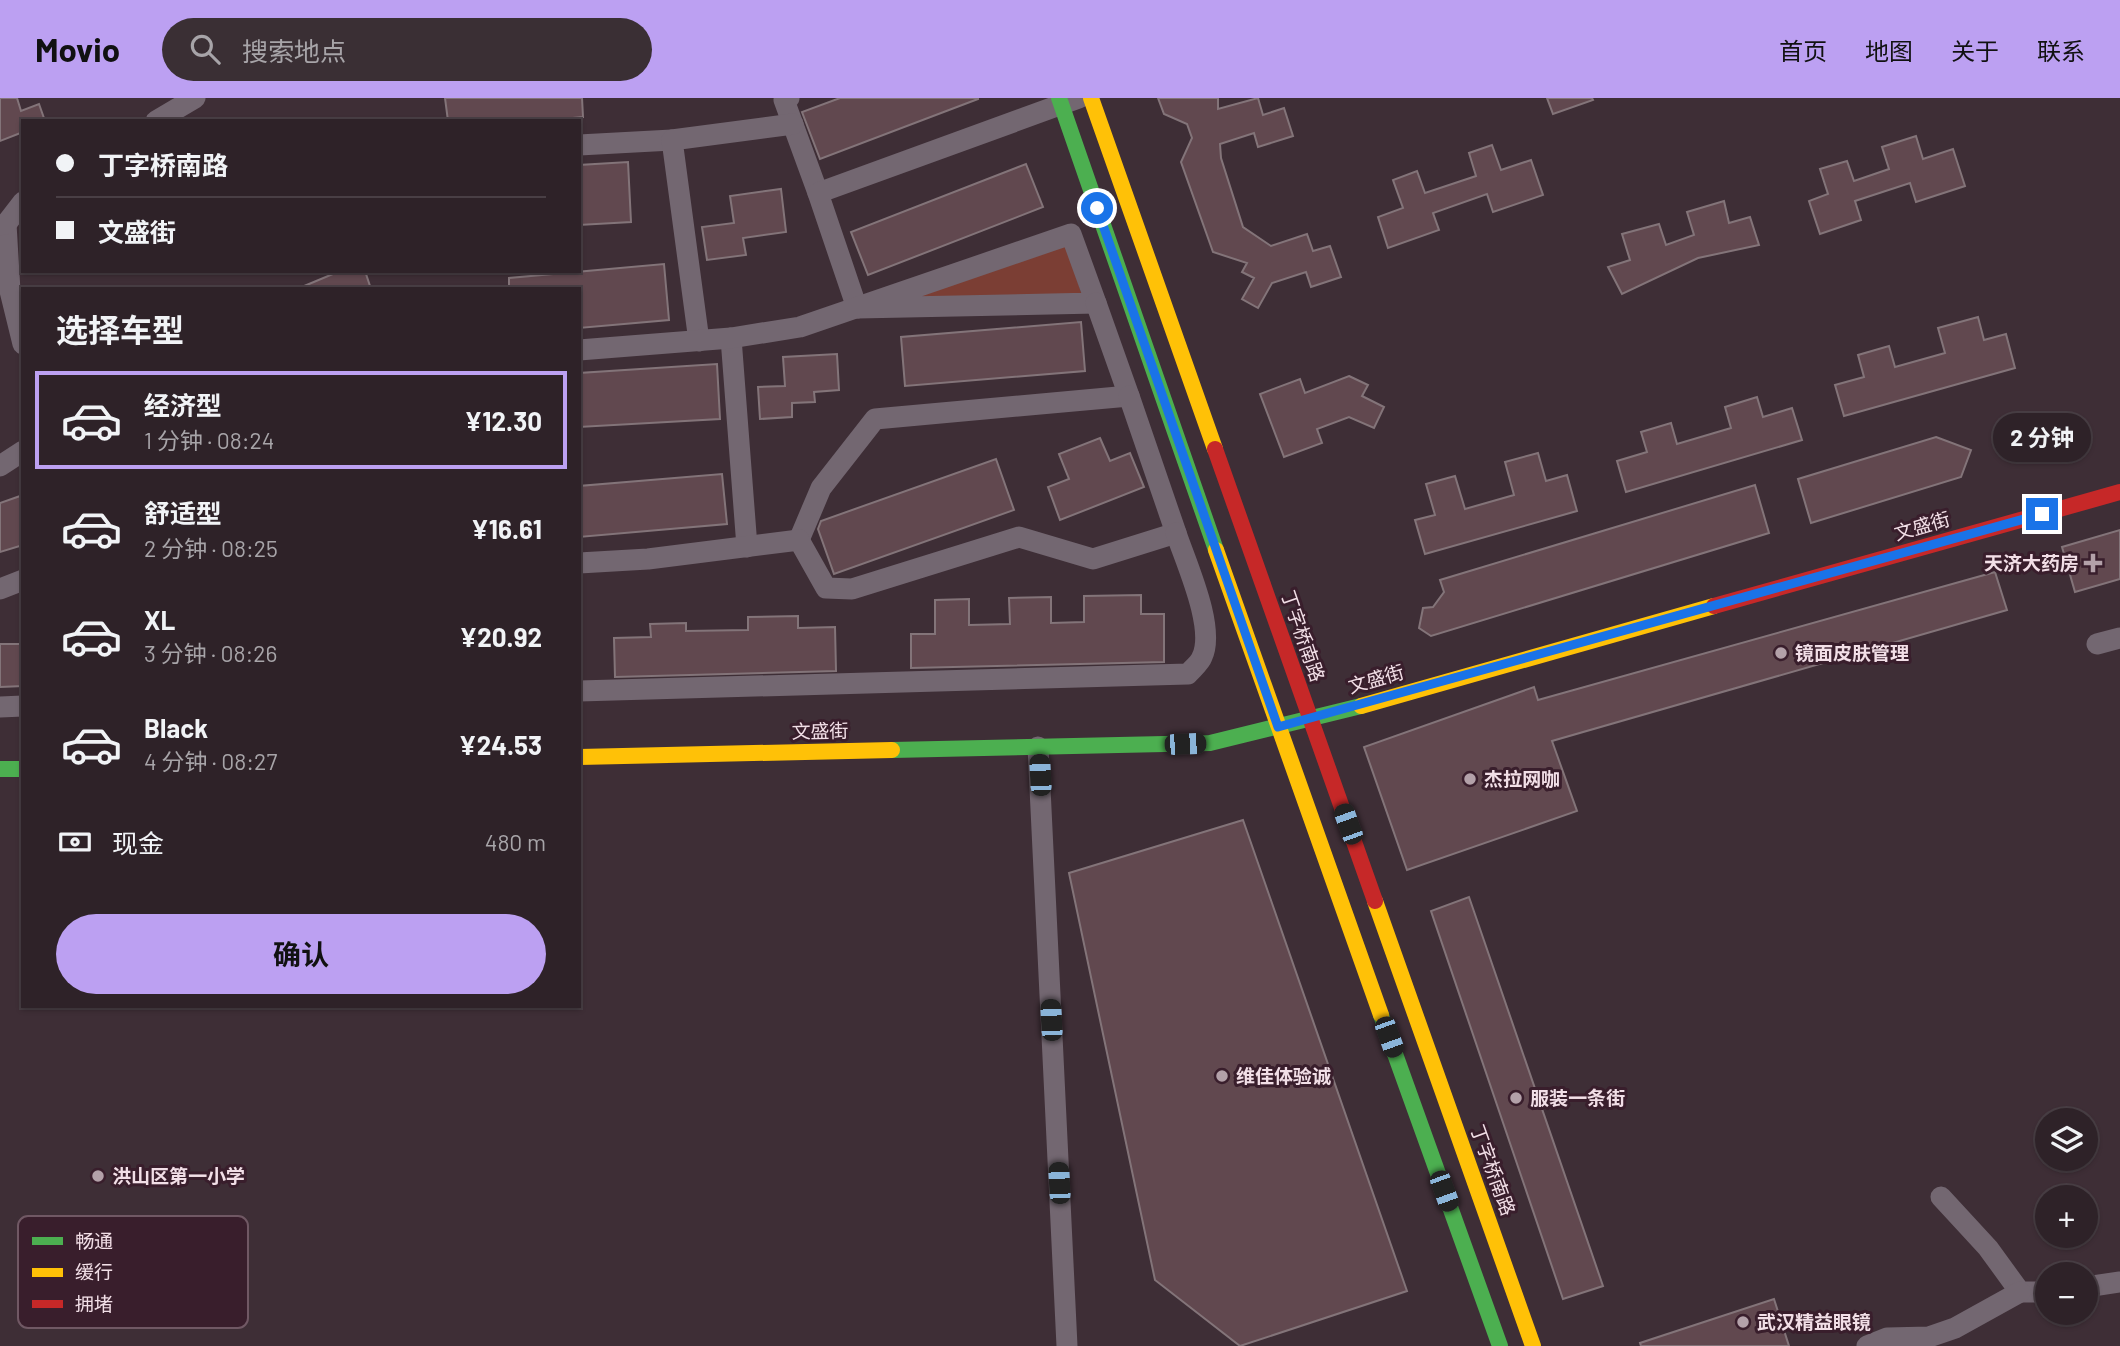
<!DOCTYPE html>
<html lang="zh">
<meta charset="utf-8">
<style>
body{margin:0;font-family:Barlow,"Noto Sans SC",sans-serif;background:#3a2f34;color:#f1f3f6;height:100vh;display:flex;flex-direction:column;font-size:26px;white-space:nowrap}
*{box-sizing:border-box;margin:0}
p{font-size:23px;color:#a7a4a8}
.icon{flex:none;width:38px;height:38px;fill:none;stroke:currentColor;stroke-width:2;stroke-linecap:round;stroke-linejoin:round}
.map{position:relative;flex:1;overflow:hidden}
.side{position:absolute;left:21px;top:189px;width:560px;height:721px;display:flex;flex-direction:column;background:#2e2228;border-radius:0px;box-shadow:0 2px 5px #0004,0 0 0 2px #493f45}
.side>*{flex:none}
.guide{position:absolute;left:21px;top:21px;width:560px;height:154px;border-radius:0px;box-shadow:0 2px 5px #0004,0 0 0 2px #493f45;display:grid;align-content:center;height:154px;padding:0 35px;background:#2e2228}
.controls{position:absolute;left:2035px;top:1010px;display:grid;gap:14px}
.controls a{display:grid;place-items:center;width:63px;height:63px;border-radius:50%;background:#2e2228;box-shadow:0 2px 5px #0004,0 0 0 2px #493f45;font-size:35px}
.end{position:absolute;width:32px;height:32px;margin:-16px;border:9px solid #1a73e8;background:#fff;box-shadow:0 0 0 4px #fff}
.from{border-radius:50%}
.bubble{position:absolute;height:49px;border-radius:24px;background:#2e2228;box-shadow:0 2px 5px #0004,0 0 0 2px #493f45;font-size:23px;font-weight:700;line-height:49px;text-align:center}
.car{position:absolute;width:21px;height:42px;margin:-21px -10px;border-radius:9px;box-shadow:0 0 5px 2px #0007;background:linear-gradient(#222 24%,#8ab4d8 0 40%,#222 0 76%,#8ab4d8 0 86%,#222 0)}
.guide b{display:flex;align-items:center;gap:24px;height:66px;font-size:26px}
.guide b+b{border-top:2px solid #493f45}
.guide i{width:18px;height:18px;background:#f1f3f6}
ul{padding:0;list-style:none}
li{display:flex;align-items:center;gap:21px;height:98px;margin:0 14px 10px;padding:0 21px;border:4px solid transparent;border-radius:0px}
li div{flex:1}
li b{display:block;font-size:26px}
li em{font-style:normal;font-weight:700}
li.current{border-color:#bca0f2}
li>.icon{width:63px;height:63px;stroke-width:1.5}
h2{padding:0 35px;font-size:32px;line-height:84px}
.pay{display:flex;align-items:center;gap:18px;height:77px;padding:0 35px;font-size:26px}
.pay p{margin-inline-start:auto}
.button{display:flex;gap:14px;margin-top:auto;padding:14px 35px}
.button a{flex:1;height:80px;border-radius:42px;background:#bca0f2;color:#111;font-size:28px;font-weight:700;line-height:80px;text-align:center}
header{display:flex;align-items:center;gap:42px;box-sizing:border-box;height:98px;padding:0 35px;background:#bca0f2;color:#111}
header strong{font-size:33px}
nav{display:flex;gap:38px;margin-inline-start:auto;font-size:24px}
.search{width:490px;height:63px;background:#3a2f34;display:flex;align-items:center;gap:18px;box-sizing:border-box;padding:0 24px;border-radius:38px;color:#a7a4a8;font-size:26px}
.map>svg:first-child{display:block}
</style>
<header>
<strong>Movio</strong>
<div class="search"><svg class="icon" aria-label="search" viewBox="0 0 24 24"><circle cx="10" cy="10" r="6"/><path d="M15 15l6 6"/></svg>搜索地点</div>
<nav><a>首页</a><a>地图</a><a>关于</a><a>联系</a></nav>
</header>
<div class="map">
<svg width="2120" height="1248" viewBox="0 0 2120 1248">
<rect width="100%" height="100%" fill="#3e2e36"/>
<polygon fill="#7b3e34" points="1066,148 1082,197 905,203"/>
<g fill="#61484f" stroke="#837479" stroke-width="2">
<polygon points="0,0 17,0 21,13 39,6 45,23 23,23 23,34 0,43"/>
<polygon points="445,0 582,0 583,19 541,23 448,23"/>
<polygon points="840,0 978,0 978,1 820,61 802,14"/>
<polygon points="1158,0 1218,0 1218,11 1258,0 1263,17 1284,10 1293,38 1258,49 1254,35 1220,46 1221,60 1243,129 1271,148 1307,136 1313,153 1330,148 1341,179 1311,189 1306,174 1272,185 1258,210 1242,201 1254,180 1242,174 1247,165 1213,154 1181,64 1192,40 1187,26 1164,16"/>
<polygon points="1547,0 1592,0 1593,2 1553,16"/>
<polygon points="1916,38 1923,61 1953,51 1965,88 1916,104 1910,85 1855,103 1861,122 1820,136 1809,103 1828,96 1820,71 1847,63 1854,83 1889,71 1882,49"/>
<polygon points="1492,47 1501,72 1531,62 1543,97 1493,114 1487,96 1433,115 1439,132 1388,150 1378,119 1403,110 1393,82 1417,73 1425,95 1476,78 1469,55"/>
<polygon points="628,64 631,124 579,127 579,67"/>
<polygon points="1026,66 1043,109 868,177 851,134"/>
<polygon points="781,91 786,134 743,140 746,157 707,162 702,129 734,125 730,98"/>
<polygon points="1724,103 1729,125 1750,119 1759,147 1698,160 1622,196 1608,169 1630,162 1622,136 1659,126 1666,147 1694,137 1687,114"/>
<polygon points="664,166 669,222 579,230 579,191 509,191 509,180"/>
<polygon points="340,173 365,173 371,191 297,191"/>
<polygon points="1978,219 1984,242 2006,236 2015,270 1844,318 1835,287 1864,279 1858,257 1889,248 1895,269 1945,255 1938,230"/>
<polygon points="1081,224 1085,273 905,288 901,239"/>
<polygon points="837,256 839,292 814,294 815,304 792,305 792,319 760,321 758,289 785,288 783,259"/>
<polygon points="717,266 720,321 579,329 579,275"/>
<polygon points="1349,278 1368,287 1362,298 1384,309 1374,330 1349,319 1317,331 1322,345 1284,359 1260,296 1300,281 1305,295"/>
<polygon points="1757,299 1763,319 1792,310 1802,342 1626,394 1617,363 1647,354 1641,334 1671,325 1677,346 1731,330 1725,309"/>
<polygon points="1936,339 1971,352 1961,379 1811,425 1798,381"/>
<polygon points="1100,340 1110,363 1130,355 1144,389 1060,422 1048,389 1069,381 1059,356"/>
<polygon points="1538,355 1546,383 1567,377 1577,413 1425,456 1415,422 1435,417 1426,386 1455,378 1465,411 1514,397 1505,364"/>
<polygon points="996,361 1014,412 834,476 818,431 821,423"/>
<polygon points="722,376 727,426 579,439 579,388"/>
<polygon points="1755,387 1769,435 1431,538 1419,530 1423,510 1433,509 1444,494 1440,482"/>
<polygon points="23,397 23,447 0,454 0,405"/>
<polygon points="2120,432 2120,481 2075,494 2062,449"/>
<polygon points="1995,474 2007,512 1552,643 1577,713 1407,772 1364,649 1534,589 1538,602"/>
<polygon points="1141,497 1141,516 1164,516 1164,564 911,570 911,536 935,536 935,502 969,501 969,527 1010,526 1009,500 1051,499 1051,525 1084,524 1084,498"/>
<polygon points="798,518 798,530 835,529 836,573 615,579 614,540 651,539 650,526 686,525 686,533 748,532 748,519"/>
<polygon points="0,546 23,546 23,588 0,589"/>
<polygon points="1243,722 1407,1193 1240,1248 1155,1182 1069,775"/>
<polygon points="1469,799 1603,1188 1563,1201 1431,813"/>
<polygon points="1774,1201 1789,1248 1641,1248 1640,1245"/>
</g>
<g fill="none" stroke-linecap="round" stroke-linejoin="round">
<g stroke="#736771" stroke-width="21">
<polyline points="789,0 784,2 818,95"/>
<polyline points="156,23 195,0"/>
<polyline points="579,47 672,42"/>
<polyline points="6,126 10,193 23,246"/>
<polyline points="0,127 6,126 23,104"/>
<polyline points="857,210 818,95 1079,0"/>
<polyline points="731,240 747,449"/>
<polyline points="699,243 672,42 793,26"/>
<polyline points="579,252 731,240 800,229 1071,136 1096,205 857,210"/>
<polyline points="0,368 23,353"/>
<polyline points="799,442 821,390 875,321 1129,298 1096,205"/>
<polyline points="579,465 648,461 799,442 826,490 852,491 1019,439 1093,461 1176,435 1129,298"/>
<polyline points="0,491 23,482"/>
<polyline points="2097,546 2120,540"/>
<path d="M579,593L1188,576C1192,571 1200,565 1202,559C1216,530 1186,465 1176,435"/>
<polyline points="0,609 23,608"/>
<polyline points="1038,649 1067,1248"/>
<polyline points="1941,1099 1988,1150 2020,1194 2048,1194"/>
<polyline points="2086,1189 2120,1184"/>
<polyline points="1867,1248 1887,1240 1929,1239 1955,1230 2020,1194"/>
</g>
<g stroke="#4caf50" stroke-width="16">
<polyline points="1059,0 1216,452"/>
<polyline points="892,652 1210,645 1361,608"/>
<polyline points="0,671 23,671"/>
<polyline points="1381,917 1500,1248"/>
</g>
<g stroke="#ffc107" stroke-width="16">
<polyline points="1091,0 1215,351"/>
<polyline points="1216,452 1381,917"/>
<polyline points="1361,608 1714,508"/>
<polyline points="579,659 892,652"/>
<polyline points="1375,803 1533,1248"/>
</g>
<g stroke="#c62828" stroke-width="16">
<polyline points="1215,351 1375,803"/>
<polyline points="1714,508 2120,394"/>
</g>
</g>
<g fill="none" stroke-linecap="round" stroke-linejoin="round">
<polyline stroke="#1a73e8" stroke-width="9" points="1097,110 1278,629 2042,416"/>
</g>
<g fill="#b3a1a9" stroke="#391e2c" stroke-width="2.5">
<path d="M2089.5 454.5h7v7h7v7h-7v7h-7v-7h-7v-7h7z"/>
<circle cx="1781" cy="555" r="7"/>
<circle cx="1470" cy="681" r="7"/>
<circle cx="1222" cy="978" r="7"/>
<circle cx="1516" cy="1000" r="7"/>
<circle cx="98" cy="1078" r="7"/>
<circle cx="1743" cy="1224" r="7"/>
</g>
<g text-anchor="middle" stroke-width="6" stroke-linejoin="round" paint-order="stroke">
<g font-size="19" fill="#f2dfe7" stroke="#391e2c">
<text transform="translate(1922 428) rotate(-16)" y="7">文盛街</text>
<text transform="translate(1303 538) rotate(71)" y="7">丁字桥南路</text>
<text transform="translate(1376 581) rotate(-16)" y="7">文盛街</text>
<text transform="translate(820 633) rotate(-1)" y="7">文盛街</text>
<text transform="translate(1493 1072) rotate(70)" y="7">丁字桥南路</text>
</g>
<g font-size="19" font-weight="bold" fill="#f2dfe7" stroke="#391e2c" text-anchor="start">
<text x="2079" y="472" text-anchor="end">天济大药房</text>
<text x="1795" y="562">镜面皮肤管理</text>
<text x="1484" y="688">杰拉网咖</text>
<text x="1236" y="985">维佳体验诚</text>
<text x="1530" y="1007">服装一条街</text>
<text x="112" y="1085">洪山区第一小学</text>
<text x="1757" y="1231">武汉精益眼镜</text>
</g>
</g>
<rect x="18" y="1118" width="230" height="112" rx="10" fill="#391e2c" stroke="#705864" stroke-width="2"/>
<rect x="32" y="1139" width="31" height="8" fill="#4caf50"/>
<rect x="32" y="1170" width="31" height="9" fill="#ffc107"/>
<rect x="32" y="1202" width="31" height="8" fill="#c62828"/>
<g font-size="19" fill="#f2dfe7">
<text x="75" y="1150">畅通</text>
<text x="75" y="1181">缓行</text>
<text x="75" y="1213">拥堵</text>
</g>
</svg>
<div class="controls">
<a><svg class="icon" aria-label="layers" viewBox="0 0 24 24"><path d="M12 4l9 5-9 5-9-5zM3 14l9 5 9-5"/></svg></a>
<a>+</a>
<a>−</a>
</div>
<i class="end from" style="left:1097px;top:110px"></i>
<i class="end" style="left:2042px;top:416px"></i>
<div class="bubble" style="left:1993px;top:315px;width:98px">2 分钟</div>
<i class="car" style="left:1185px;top:646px;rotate:88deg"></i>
<i class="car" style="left:1040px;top:677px;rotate:357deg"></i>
<i class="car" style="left:1348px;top:726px;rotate:340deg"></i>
<i class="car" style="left:1051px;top:922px;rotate:357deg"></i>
<i class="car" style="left:1389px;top:939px;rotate:160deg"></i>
<i class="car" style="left:1059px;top:1085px;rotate:357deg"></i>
<i class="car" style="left:1444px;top:1093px;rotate:160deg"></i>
<div class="guide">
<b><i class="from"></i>丁字桥南路</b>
<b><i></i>文盛街</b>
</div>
<section class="side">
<h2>选择车型</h2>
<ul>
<li class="current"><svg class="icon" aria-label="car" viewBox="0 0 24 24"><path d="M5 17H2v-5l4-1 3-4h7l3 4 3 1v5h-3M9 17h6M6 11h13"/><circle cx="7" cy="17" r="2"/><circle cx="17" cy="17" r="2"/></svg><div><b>经济型</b><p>1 分钟 · 08:24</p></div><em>¥12.30</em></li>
<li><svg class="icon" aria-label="car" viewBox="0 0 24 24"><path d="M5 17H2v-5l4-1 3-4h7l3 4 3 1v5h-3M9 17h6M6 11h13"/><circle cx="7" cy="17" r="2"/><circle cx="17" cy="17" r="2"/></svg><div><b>舒适型</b><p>2 分钟 · 08:25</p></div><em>¥16.61</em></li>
<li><svg class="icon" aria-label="car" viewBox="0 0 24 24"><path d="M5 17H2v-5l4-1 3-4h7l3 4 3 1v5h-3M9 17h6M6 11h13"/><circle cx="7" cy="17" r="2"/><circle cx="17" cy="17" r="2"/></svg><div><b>XL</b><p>3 分钟 · 08:26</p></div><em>¥20.92</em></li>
<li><svg class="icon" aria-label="car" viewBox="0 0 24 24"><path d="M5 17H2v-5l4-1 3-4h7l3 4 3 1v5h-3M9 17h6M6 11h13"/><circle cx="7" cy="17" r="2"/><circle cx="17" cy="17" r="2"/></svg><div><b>Black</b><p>4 分钟 · 08:27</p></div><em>¥24.53</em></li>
</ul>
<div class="pay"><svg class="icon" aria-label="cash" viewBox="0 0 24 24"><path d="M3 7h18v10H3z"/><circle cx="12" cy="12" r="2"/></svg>现金<p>480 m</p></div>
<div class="button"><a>确认</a></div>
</section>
</div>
